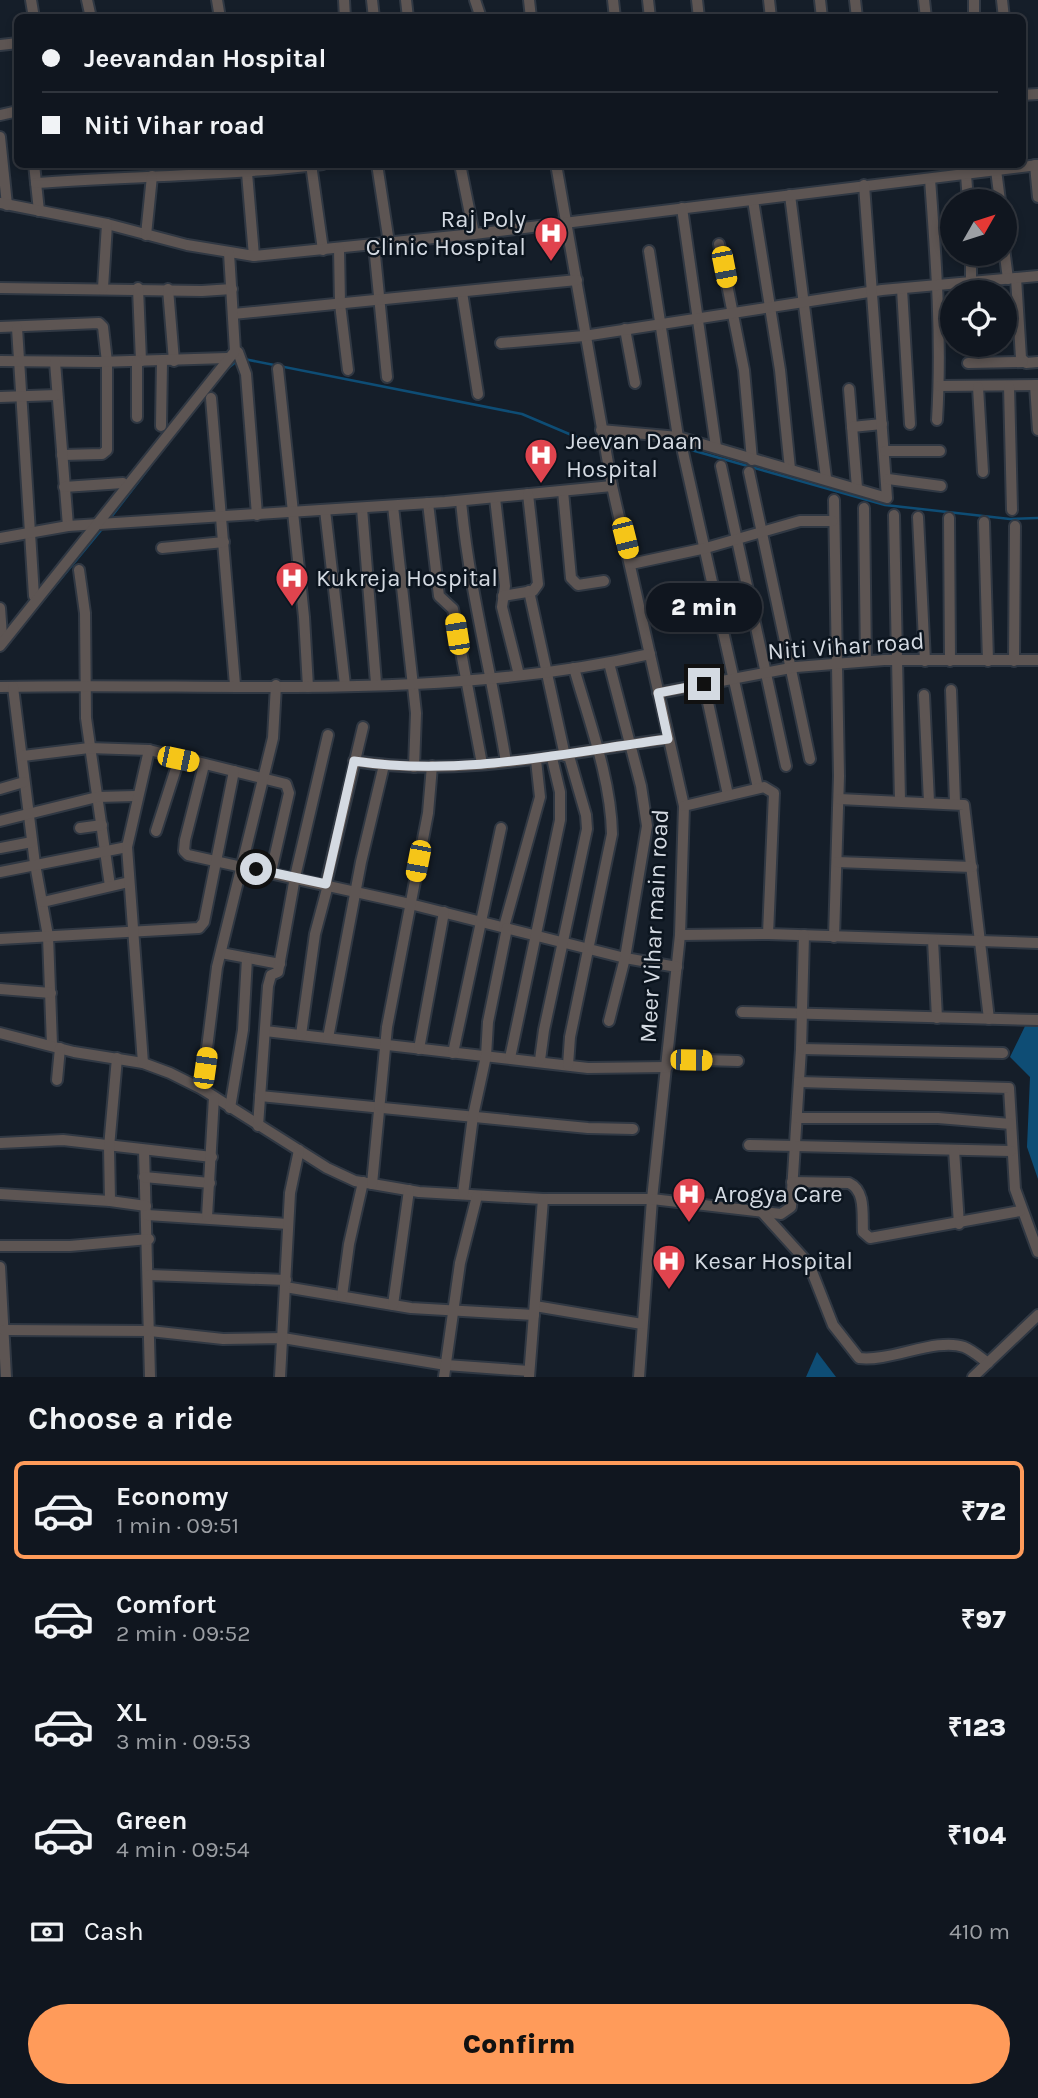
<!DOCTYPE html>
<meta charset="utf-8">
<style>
body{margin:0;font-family:Karla,sans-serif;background:#191f28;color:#f1f3f6;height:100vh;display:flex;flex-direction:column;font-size:26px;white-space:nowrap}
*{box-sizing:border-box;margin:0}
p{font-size:23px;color:#9c9fa4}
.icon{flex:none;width:38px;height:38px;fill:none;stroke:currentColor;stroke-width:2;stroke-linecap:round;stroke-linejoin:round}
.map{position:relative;height:1377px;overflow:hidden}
.details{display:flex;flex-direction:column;background:#10161f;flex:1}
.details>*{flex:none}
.guide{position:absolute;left:14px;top:14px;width:1012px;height:154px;border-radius:10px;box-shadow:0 4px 10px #0003,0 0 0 2px #30353d;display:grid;align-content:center;height:154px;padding:0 28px;background:#10161f}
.needle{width:46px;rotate:51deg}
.fabs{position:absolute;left:940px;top:189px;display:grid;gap:14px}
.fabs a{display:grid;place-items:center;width:77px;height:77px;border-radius:50%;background:#10161f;box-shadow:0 4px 10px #0003,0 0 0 2px #30353d;font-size:35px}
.end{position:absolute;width:32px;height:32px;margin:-16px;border:9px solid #d4dae2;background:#111;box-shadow:0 0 0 4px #111}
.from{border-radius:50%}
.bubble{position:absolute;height:49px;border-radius:24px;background:#10161f;box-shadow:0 4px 10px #0003,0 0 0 2px #30353d;font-size:23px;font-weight:800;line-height:49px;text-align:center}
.car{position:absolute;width:21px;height:42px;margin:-21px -10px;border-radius:9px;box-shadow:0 0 5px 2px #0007;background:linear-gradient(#f5c518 24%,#345 0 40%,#f5c518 0 76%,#345 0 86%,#f5c518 0)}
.guide b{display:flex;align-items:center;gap:24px;height:66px;font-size:26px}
.guide b+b{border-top:2px solid #30353d}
.guide i{width:18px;height:18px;background:#f1f3f6}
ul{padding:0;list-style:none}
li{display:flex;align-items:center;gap:21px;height:98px;margin:0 14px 10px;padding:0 14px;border:4px solid transparent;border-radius:10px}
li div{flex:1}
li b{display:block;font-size:26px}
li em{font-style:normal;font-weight:800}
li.selected{border-color:#ff9b5a}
li>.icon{width:63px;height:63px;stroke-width:1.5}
h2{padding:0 28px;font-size:32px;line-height:84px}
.pay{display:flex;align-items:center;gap:18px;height:77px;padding:0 28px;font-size:26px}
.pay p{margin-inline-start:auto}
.action{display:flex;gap:14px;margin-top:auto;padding:14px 28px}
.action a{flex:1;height:80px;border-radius:42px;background:#ff9b5a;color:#111;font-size:28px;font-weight:800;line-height:80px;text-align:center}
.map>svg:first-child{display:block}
</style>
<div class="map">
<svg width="1038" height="1377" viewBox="0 0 1038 1377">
<rect width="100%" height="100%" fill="#151e29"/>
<g fill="#0e4d75">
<polygon points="1026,1024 1038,1025 1038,1179 1027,1147 1030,1077 1010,1057"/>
<polygon points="817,1352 836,1377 806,1377"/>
</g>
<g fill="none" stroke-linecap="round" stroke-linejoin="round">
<g stroke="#0e4d75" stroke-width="2.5">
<polyline points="244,359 522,414 581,439 601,438"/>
<polyline points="227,369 238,360"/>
<polyline points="608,438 622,437"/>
<polyline points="656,440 885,505 1010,519 1038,518"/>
<polyline points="108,521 149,468"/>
<polyline points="26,621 102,529"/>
</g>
<defs>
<g id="street">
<polyline points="31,0 34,18"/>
<polyline points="87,0 91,18"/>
<polyline points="217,0 220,18"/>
<polyline points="344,0 345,18"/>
<polyline points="372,0 374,18"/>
<polyline points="406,0 408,18"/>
<polyline points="475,0 481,18"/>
<polyline points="529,0 531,18"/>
<polyline points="613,0 615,18"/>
<polyline points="648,0 650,18"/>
<polyline points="697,0 699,18"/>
<polyline points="769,0 771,18"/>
<polyline points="820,0 822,18"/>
<polyline points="855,0 857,18"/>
<polyline points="924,0 926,18"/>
<polyline points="1002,0 1004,18"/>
<polyline points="974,18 974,0"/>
<polyline points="0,45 18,43"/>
<polyline points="1022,95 1038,94"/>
<polyline points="0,115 18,111"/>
<polyline points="0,137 7,205"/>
<polyline points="34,164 39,211"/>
<polyline points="311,164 323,250"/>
<polyline points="377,164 389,243"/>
<polyline points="460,164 474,234"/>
<polyline points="556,164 612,486 684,806 680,935 652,1199 639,1377"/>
<polyline points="1035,165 1038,197"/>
<polyline points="996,170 1000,201"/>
<polyline points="247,173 254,256"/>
<polyline points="966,175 968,201"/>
<path d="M930,179C936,260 942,339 937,420"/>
<path d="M36,183C132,176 228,176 323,164"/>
<polyline points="790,195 826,478"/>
<polyline points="753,200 780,370 790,469"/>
<polyline points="0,203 107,224 187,245 254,256 474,234 1038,165"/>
<polyline points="682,208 716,447"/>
<polyline points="146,235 152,176"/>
<polyline points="719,244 744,370 752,460"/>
<polyline points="374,245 387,377"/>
<polyline points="339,248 340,304 348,370"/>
<polyline points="1004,248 1008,279"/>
<polyline points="649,251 678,437"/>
<polyline points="971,254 971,292"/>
<polyline points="1016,278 1021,358 1026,363 1038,362"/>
<polyline points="0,288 202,291 232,289"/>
<polyline points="103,288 107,224"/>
<polyline points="138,288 141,361"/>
<polyline points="168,289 174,361"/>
<polyline points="902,289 910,424"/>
<polyline points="462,292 478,394"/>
<polyline points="233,314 577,280"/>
<polyline points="0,327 99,323 103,327 107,362 107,450 102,454 62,455"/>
<polyline points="17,328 34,596"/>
<polyline points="625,329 635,383"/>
<polyline points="501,343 584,336 882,290 1038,276"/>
<polyline points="238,352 246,374 257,515"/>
<polyline points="0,361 98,362 227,358"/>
<polyline points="55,362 68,526"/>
<polyline points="968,363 1023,362"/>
<polyline points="278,369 304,617 308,687"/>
<polyline points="1035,385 1038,430"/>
<polyline points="939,386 1038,385"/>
<polyline points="1009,386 1012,510"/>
<polyline points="978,387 983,472"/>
<polyline points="849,389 857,488"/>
<polyline points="0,397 57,395"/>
<polyline points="211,398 235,685"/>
<polyline points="137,417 137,361"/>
<polyline points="161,426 162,361"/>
<polyline points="852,427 882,424"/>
<polyline points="601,430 678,437 887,498 864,185"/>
<polyline points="885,451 940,451"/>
<polyline points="683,452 758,788"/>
<polyline points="721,466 786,766"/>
<polyline points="749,472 810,759"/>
<polyline points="888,479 941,486"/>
<polyline points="64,487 123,483"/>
<polyline points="563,491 571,578 578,585 604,581"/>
<polyline points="495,498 505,586 502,607 519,675"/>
<polyline points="834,500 839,776 834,937"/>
<path d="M461,501C469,589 492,675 506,762"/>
<polyline points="428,503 439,596 453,609 482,764"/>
<polyline points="393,506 416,713 414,767"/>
<polyline points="362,508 376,683"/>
<polyline points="864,508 866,661"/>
<polyline points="325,510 345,685"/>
<polyline points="894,515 900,801"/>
<polyline points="918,517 925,661"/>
<polyline points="949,518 950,661"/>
<polyline points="984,522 988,661"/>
<polyline points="0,538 68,526 445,502 612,486"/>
<polyline points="162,548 224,542"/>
<polyline points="631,564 706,548 800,521 833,521"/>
<polyline points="79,570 85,613 86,718 110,886"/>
<polyline points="529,591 565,756"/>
<polyline points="503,596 533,591 538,584 528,494"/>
<polyline points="0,608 2,636"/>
<polyline points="0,646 235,351 229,253"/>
<polyline points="1014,661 1015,526"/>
<polyline points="704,684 728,795"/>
<path d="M0,687C215,682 439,702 650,654"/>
<polyline points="13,687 35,864 48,936 52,1045"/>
<polyline points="951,690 955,803"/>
<polyline points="658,693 796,667 884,660 1038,660"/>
<polyline points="924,695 929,802"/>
<polyline points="23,756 89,748 149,750 286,784 289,793 271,872"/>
<path d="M354,761C460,778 564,753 668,739"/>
<polyline points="204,765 185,840 184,851 188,855 410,904 625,958 677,967"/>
<polyline points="0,789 24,782"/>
<polyline points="839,799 964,805 989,1019"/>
<polyline points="684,806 764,787 774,793 768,934"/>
<polyline points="0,821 97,797 136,796"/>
<polyline points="80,828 102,825"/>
<polyline points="156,831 179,759"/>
<polyline points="0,848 32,842"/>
<polyline points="837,862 972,867"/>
<polyline points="0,872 127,847"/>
<polyline points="326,884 363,727"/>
<polyline points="43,902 129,882"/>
<polyline points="504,927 540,797 536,760"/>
<polyline points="680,935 768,934 1038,943"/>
<polyline points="0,939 199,928 204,922 234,771"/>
<polyline points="933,940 937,1018"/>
<polyline points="221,953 280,964"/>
<polyline points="0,989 51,993"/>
<polyline points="742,1012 1038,1020"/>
<polyline points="609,1021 625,958 647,826 641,786 609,663"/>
<polyline points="265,1031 588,1068 667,1067"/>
<polyline points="0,1033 74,1052 143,1063 170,1073 202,1089 327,1168 355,1181 419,1192 543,1199 652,1199 781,1214 791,1207 801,1049 804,935"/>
<polyline points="301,1035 315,934 328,885"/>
<polyline points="328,1038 361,862 384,765"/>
<polyline points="419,1049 444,912"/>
<polyline points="801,1049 1003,1053"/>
<polyline points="453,1053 501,828"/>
<polyline points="510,1058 560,820 560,792 552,758"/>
<polyline points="668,1059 738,1061"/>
<polyline points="540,1060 544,1030 587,829 586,815 569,756"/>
<polyline points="143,1063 127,847 149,750"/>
<path d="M568,1065L570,1037L612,834C611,779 589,721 574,668"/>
<polyline points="57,1080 60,1048"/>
<polyline points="799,1082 1009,1088 1015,1189 1038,1252"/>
<polyline points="202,1089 217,967 273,738 276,685"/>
<polyline points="260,1096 588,1128 633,1129"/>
<polyline points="230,1108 243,1030 247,958"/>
<polyline points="797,1118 938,1118 1011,1124"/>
<polyline points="258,1126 268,986 271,975 278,972 295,877 328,735"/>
<polyline points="0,1143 63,1140 212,1157"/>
<polyline points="749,1145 1011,1151"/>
<polyline points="144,1150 150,1377"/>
<polyline points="954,1150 959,1224"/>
<polyline points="144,1177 210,1183"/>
<path d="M792,1182L849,1183C866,1191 862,1214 863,1232L870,1238L1020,1211"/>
<polyline points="372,1184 387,1027 428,813 432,766"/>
<polyline points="0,1194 110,1201 146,1206"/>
<polyline points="463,1194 473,1116 486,1056 488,1022 507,928"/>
<polyline points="110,1201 109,1147 117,1058"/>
<path d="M762,1212L809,1264L833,1325L859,1358C890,1362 937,1337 964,1347C972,1350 981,1358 988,1363"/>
<polyline points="147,1215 288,1224"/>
<polyline points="207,1217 214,1097"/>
<polyline points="0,1246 70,1246 149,1239"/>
<polyline points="0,1267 6,1377"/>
<polyline points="149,1275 286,1280"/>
<polyline points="285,1287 411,1308 534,1315"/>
<polyline points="342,1296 349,1244 363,1182"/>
<polyline points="393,1305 409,1190"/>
<polyline points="535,1306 642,1324"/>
<polyline points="4,1330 150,1331 223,1339 283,1338 446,1365 529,1371"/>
<polyline points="280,1377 290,1193 299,1150"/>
<polyline points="444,1377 460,1263 477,1196"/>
<polyline points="529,1377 543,1199"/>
<polyline points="973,1377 1038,1315"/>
</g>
</defs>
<use href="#street" stroke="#303843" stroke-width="14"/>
<use href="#street" stroke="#5d5553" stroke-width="10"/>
</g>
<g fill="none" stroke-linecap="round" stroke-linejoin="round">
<path stroke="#d4dae2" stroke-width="9" d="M256,869L326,884L354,761C460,777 564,753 668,739L658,693L704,684"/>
</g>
<defs>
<symbol id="hospital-pin" viewBox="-11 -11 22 30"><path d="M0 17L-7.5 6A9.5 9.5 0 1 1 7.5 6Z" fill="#e0444e" stroke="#0c151f"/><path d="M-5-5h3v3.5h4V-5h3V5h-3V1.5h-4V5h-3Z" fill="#fff"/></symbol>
</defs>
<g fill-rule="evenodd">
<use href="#hospital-pin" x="532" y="214" width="38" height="52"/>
<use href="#hospital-pin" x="522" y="436" width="38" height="52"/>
<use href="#hospital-pin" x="273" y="559" width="38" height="52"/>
<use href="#hospital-pin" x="670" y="1175" width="38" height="52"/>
<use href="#hospital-pin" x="650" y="1242" width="38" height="52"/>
</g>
<g text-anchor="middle" stroke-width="5" stroke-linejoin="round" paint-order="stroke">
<g font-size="24" fill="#d4dae2" stroke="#0c151f" text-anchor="start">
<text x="526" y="227" text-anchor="end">Raj Poly<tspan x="526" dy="28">Clinic Hospital</tspan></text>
<text x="566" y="449">Jeevan Daan<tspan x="566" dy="28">Hospital</tspan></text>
<text x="316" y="586">Kukreja Hospital</text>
<text x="714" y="1202">Arogya Care</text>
<text x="694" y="1269">Kesar Hospital</text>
</g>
<g font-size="24" fill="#d4dae2" stroke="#0c151f">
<text transform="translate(846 646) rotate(-4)" y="8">Niti Vihar road</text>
<text transform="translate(654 926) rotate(-87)" y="8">Meer Vihar main road</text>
</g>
</g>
</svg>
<div class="fabs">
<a><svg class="needle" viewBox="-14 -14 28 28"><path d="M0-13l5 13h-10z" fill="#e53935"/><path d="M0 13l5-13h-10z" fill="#9c9fa4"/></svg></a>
<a><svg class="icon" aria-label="locate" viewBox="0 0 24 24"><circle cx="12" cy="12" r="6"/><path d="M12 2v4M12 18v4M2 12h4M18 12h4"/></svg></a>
</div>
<i class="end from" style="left:256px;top:869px"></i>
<i class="end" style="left:704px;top:684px"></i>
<div class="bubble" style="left:646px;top:583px;width:116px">2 min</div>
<i class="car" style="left:724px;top:267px;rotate:169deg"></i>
<i class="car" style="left:625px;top:538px;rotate:166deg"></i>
<i class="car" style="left:457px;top:634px;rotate:351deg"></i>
<i class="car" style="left:178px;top:759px;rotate:102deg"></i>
<i class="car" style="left:418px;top:861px;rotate:191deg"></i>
<i class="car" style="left:691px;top:1060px;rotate:91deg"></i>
<i class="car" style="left:205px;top:1068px;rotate:8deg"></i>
<div class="guide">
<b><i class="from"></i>Jeevandan Hospital</b>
<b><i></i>Niti Vihar road</b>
</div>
</div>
<section class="details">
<h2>Choose a ride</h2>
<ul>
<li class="selected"><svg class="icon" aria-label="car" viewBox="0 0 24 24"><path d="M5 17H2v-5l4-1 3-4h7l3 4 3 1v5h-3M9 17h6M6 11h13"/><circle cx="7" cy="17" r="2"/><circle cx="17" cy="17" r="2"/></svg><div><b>Economy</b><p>1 min · 09:51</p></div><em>₹72</em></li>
<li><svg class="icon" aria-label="car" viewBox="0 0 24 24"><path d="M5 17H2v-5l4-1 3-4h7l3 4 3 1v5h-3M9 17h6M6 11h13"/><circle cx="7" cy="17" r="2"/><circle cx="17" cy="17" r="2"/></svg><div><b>Comfort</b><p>2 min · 09:52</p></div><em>₹97</em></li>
<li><svg class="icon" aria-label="car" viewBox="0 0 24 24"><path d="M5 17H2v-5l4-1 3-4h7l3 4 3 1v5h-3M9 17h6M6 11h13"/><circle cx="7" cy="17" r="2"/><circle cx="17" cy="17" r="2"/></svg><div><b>XL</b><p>3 min · 09:53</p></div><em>₹123</em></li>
<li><svg class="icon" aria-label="car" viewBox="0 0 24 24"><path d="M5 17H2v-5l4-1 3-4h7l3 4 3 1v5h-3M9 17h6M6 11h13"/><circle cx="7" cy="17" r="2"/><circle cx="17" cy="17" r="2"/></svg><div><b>Green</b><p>4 min · 09:54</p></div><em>₹104</em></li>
</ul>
<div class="pay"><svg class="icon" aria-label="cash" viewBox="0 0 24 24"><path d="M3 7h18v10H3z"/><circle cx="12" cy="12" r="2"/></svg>Cash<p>410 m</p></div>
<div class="action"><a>Confirm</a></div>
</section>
